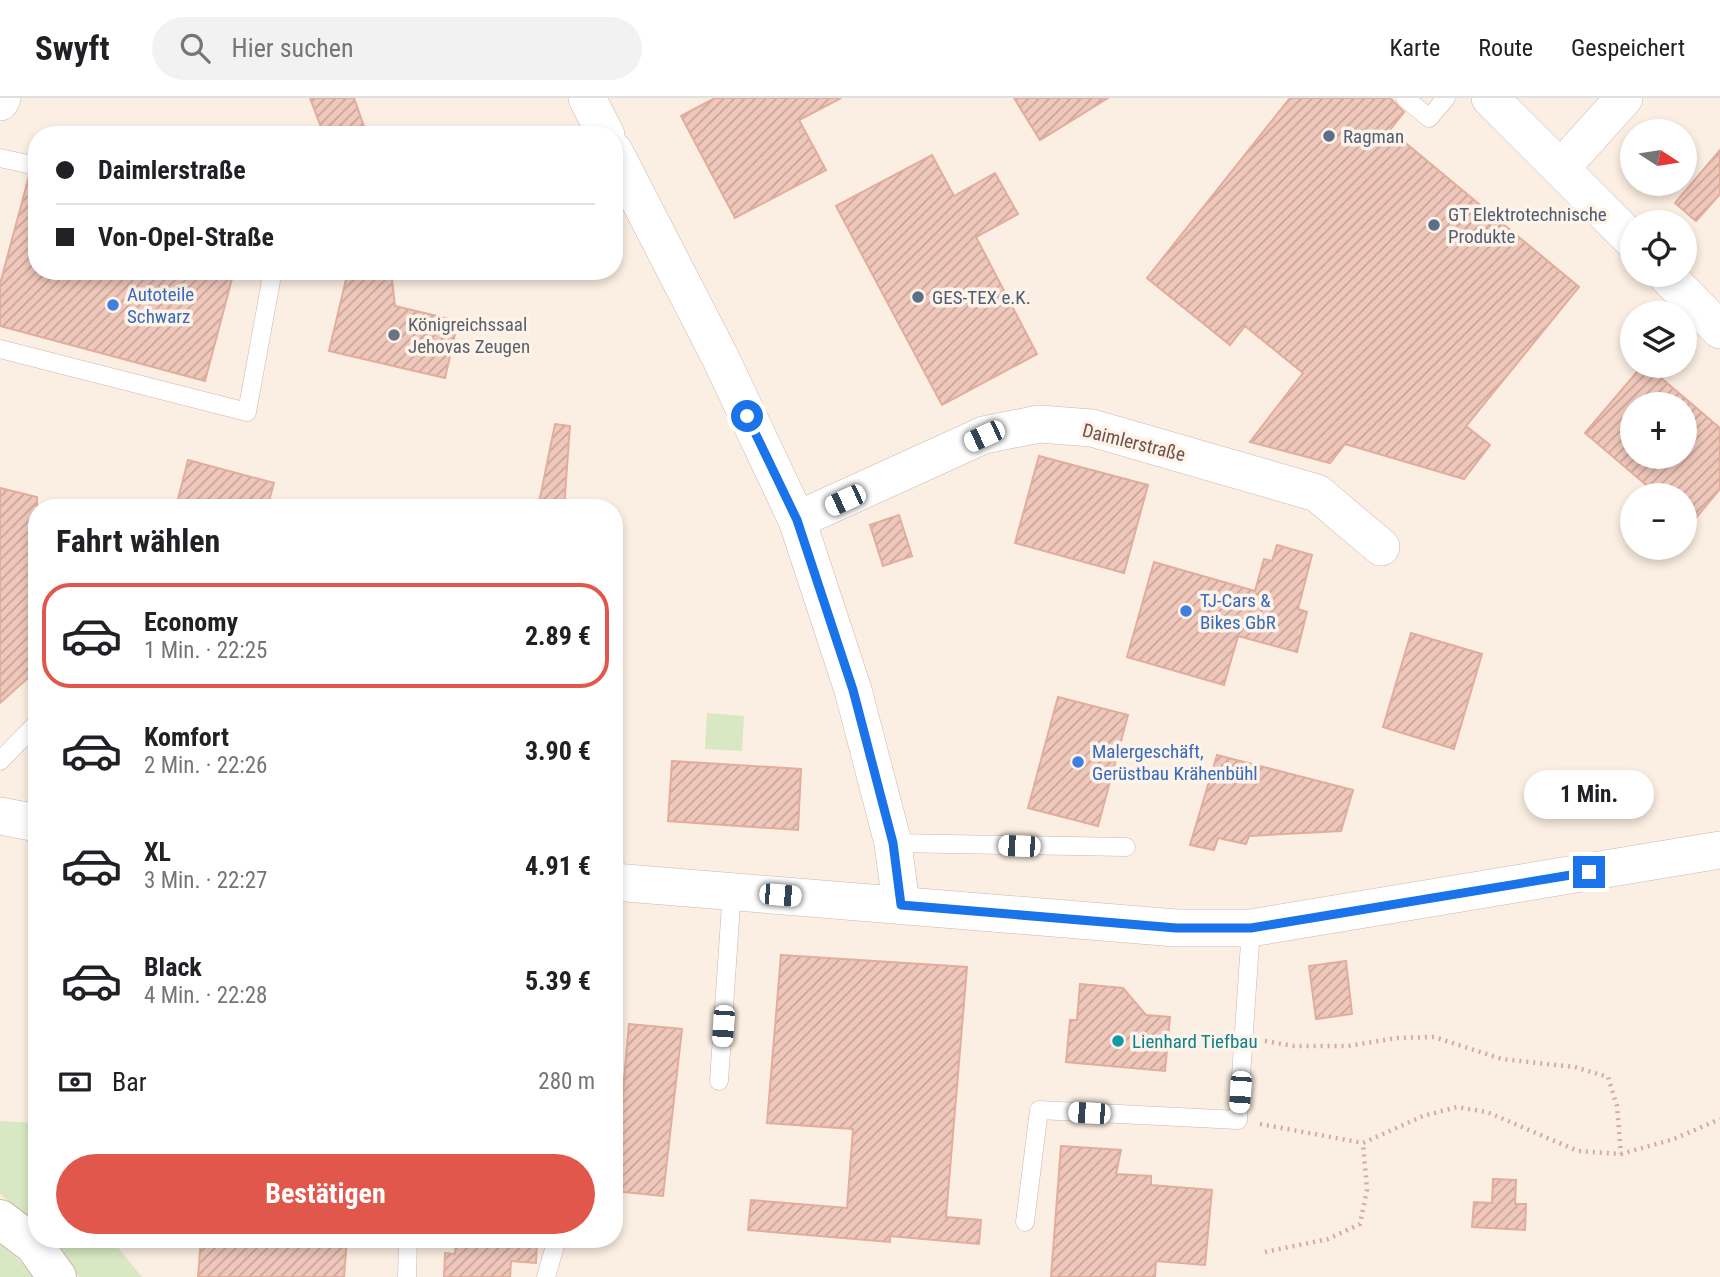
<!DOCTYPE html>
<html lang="de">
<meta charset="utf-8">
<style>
body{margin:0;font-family:"Roboto Condensed",sans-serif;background:#f2f2f2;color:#202124;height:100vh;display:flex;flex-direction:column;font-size:26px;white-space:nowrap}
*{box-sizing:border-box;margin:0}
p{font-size:23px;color:#757577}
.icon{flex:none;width:38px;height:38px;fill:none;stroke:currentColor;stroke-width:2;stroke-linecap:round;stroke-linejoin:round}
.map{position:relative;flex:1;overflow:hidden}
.sheet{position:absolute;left:28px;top:401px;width:595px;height:749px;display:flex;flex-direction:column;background:#fff;border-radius:28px;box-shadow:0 4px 10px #0003}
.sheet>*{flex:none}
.hud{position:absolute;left:28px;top:28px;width:595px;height:154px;border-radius:28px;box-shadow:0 4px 10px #0003;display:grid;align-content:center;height:154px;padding:0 28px;background:#fff}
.needle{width:46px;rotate:102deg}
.buttons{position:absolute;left:1620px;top:21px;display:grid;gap:14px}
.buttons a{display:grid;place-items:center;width:77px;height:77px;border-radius:50%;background:#fff;box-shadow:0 4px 10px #0003;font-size:35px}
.end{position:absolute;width:32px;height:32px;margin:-16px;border:9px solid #1a73e8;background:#fff;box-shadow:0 0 0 4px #fff}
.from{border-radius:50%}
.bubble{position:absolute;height:49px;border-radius:24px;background:#fff;box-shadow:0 4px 10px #0003;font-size:23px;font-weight:700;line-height:49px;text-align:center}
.car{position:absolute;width:21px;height:42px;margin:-21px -10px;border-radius:9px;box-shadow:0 0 5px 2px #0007;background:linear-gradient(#fff 24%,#345 0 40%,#fff 0 76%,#345 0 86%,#fff 0)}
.hud b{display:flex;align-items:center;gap:24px;height:66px;font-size:26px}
.hud b+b{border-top:2px solid #e0e0e0}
.hud i{width:18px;height:18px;background:#202124}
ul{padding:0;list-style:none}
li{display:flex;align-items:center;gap:21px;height:105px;margin:0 14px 10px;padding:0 14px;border:4px solid transparent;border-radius:28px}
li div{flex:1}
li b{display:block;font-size:26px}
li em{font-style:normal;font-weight:700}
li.on{border-color:#e2574b}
li>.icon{width:63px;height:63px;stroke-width:1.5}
h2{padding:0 28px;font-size:32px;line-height:84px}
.pay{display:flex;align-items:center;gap:18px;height:77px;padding:0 28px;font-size:26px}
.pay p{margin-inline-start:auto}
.cta{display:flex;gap:14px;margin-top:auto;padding:14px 28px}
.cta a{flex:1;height:80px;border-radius:42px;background:#e2574b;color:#fff;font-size:28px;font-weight:700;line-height:80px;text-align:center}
header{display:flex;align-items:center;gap:42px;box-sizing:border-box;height:98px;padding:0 35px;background:#fff;border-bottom:2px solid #e0e0e0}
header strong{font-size:33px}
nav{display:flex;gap:38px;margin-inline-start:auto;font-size:24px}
.search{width:490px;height:63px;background:#f2f2f2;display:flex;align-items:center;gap:18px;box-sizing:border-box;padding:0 24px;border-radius:38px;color:#757577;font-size:26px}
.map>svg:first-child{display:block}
</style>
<header>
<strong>Swyft</strong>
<div class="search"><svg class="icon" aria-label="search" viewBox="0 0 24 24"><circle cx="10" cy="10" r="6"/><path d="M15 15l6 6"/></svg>Hier suchen</div>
<nav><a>Karte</a><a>Route</a><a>Gespeichert</a></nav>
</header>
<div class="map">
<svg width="1720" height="1179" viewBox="0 0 1720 1179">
<defs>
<pattern id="building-hatch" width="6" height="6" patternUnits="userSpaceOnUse" patternTransform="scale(1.75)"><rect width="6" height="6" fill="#f0c8bb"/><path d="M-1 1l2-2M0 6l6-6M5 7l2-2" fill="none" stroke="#c7a59a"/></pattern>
</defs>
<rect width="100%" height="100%" fill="#fbeee2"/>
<g fill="#d7e8c2">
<polygon points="707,615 744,618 742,653 705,651"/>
<polygon points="0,1023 35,1025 37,1127 0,1096"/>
<polygon points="53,1141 111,1141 142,1179 79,1179"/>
<polygon points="0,1144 36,1179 0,1179"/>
</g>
<g fill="url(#building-hatch)" stroke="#e2ad9c" stroke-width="2" fill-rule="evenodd">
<polygon points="310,0 354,0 367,37 324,37"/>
<polygon points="715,0 841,0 799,22 826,72 735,120 681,18"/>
<polygon points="1014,0 1108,0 1040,42"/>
<polygon points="1290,0 1390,0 1404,14 1390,32 1579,189 1466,328 1490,347 1464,381 1345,346 1330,365 1250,344 1303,275 1245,228 1230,247 1147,180"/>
<polygon points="1720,52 1720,96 1696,123 1675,105"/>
<polygon points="932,57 954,98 995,75 1018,116 976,139 1037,256 942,307 836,108"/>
<polygon points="29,78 37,79 37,173 234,173 205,283 0,228 0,186"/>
<polygon points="348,173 391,173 395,208 458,223 445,280 329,253"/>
<path d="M1642,268H1647L1720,330V391L1685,433V397H1658L1585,335ZM1633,306H1685V359H1633Z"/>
<polygon points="555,326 570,328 564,410 538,410"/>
<polygon points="1039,358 1148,387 1124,475 1015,445"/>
<polygon points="188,362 274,385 267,410 195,410 177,405"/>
<polygon points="0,390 37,399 37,572 0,605"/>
<polygon points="899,417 912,458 883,468 870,427"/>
<polygon points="1277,447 1312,457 1298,511 1307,514 1297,554 1238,538 1224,587 1127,559 1154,464 1255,493 1264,461 1272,463"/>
<polygon points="1411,535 1482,556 1454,651 1383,629"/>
<polygon points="1058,599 1128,617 1098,728 1028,710"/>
<polygon points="1217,657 1353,692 1341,733 1249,738 1246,746 1218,740 1214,752 1190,747"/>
<polygon points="672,663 801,671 798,732 668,723"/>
<polygon points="781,857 967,869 946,1119 981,1122 979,1146 890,1138 890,1144 748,1132 751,1102 847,1110 853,1031 767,1025"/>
<polygon points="1346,863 1352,916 1316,921 1309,868"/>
<polygon points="1080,886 1123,890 1146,917 1170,919 1165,973 1066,964 1070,922 1077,922"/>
<polygon points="629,926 682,931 663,1098 614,1093"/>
<polygon points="1061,1048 1121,1052 1116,1076 1151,1078 1151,1087 1212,1092 1205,1167 1156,1163 1155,1179 1051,1179"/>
<polygon points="1493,1081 1516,1082 1515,1106 1526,1106 1525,1132 1472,1129 1474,1104 1492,1105"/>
<polygon points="201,1141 347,1141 344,1179 198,1179"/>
<polygon points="456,1141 537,1141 536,1165 511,1163 510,1179 444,1179 445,1155 455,1156"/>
</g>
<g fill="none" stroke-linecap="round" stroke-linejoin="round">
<defs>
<g id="service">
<polyline points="1405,0 1429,20 1446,0"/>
<polyline points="0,60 37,68"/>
<polyline points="0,251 247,314 271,183 267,173"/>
<polyline points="0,663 37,625"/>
<polyline points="893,745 1126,749"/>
<polyline points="719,983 732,792"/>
<polyline points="1025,1124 1039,1012 1238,1022 1251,830"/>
<polyline points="407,1179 408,1141"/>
<polyline points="546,1179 557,1141"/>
</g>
<g id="minor">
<polyline points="587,0 606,37"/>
<polyline points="1490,0 1633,143"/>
<polyline points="0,4 2,0"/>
<polyline points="614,53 720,259 797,422 853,592 893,745 901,807"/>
<polyline points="1561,70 1624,0"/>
<polyline points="1666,177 1720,232"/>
<polyline points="797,422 984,337 1039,326 1092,330 1317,395 1381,449"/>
<polyline points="0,718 37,725"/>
<polyline points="614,784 1176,830 1251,830 1720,752"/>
</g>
<polyline id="secondary" points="0,1121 34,1147 57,1179"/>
</defs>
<use href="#service" stroke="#ceb6ad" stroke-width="19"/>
<use href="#minor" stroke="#ceb6ad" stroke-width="38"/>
<use href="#secondary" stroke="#d1b6aa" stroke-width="40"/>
<g stroke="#d4ac9e" stroke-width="4.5" stroke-dasharray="2 5" stroke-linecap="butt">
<polyline points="1265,943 1294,948 1348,948 1397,940 1434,939 1502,961 1575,969 1608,979 1617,1008 1621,1056"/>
<polyline points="1260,1026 1363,1045 1423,1018 1457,1009 1487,1014 1578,1053 1621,1056 1674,1041 1720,1021"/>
<polyline points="1265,1154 1328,1141 1360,1126 1367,1092 1363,1045"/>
</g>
<use href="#service" stroke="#fff" stroke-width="18"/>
<use href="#minor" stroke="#fff" stroke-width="37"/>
<use href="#secondary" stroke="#fff" stroke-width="38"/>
</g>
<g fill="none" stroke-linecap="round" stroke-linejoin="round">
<polyline stroke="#1a73e8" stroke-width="9" points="747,318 797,422 853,592 893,745 901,807 1176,830 1251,830 1589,774"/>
</g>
<g fill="#5c6f8a" stroke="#fef3e8" stroke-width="2.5">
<circle cx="1329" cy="38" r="7"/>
<circle cx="1434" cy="127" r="7"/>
<circle cx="918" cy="199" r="7"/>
</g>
<g fill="#3f7fe0" stroke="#fef3e8" stroke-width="2.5">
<circle cx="113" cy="207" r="7"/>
<circle cx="1186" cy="513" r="7"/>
<circle cx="1078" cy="664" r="7"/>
</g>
<circle fill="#6b7280" stroke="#fef3e8" stroke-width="2.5" cx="394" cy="237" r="7"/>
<circle fill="#0f9aa8" stroke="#fef3e8" stroke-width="2.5" cx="1118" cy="943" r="7"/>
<g text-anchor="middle" stroke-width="7" stroke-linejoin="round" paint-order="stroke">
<g font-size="19" fill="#4e5e75" stroke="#fef3e8" text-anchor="start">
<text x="1343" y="45">Ragman</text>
<text x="1448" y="123">GT Elektrotechnische<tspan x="1448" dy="22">Produkte</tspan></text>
<text x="932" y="206">GES-TEX e.K.</text>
</g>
<g font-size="19" fill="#366cbe" stroke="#fef3e8" text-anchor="start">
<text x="127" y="203">Autoteile<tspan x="127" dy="22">Schwarz</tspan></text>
<text x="1200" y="509">TJ-Cars &amp;<tspan x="1200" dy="22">Bikes GbR</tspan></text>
<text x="1092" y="660">Malergeschäft,<tspan x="1092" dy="22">Gerüstbau Krähenbühl</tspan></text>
</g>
<g font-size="19" fill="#5b616d" stroke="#fef3e8" text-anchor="start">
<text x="408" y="233">Königreichssaal<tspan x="408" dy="22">Jehovas Zeugen</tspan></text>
</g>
<g font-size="19" fill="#72524a" stroke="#fef3e8">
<text transform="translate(1134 344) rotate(14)" y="7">Daimlerstraße</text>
</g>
<g font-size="19" fill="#0d838f" stroke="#fef3e8" text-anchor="start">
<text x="1132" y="950">Lienhard Tiefbau</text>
</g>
</g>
</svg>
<div class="buttons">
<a><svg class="needle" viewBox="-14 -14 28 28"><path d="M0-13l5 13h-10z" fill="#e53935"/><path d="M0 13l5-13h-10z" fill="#757577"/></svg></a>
<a><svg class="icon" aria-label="locate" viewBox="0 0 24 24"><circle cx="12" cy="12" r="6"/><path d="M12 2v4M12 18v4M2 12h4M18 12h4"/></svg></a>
<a><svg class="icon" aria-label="layers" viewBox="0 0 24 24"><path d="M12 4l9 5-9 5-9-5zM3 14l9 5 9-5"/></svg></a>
<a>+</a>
<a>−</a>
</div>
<i class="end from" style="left:747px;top:318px"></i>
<i class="end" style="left:1589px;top:774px"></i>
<div class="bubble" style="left:1524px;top:672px;width:130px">1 Min.</div>
<i class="car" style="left:984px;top:338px;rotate:245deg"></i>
<i class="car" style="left:845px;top:402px;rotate:245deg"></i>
<i class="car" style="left:1019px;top:748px;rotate:272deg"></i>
<i class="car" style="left:780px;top:797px;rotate:95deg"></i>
<i class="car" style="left:723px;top:928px;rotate:184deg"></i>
<i class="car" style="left:1240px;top:994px;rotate:184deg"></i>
<i class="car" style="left:1089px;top:1015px;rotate:273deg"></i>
<div class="hud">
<b><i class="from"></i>Daimlerstraße</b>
<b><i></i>Von-Opel-Straße</b>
</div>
<section class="sheet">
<h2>Fahrt wählen</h2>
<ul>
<li class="on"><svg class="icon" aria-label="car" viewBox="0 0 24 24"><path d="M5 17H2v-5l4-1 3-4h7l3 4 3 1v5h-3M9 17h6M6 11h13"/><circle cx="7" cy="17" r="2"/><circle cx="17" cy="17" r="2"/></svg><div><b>Economy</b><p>1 Min. · 22:25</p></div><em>2.89 €</em></li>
<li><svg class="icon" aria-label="car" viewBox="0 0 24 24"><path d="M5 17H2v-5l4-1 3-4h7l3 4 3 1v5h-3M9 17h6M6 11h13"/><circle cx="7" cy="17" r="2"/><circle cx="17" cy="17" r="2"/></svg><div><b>Komfort</b><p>2 Min. · 22:26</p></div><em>3.90 €</em></li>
<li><svg class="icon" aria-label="car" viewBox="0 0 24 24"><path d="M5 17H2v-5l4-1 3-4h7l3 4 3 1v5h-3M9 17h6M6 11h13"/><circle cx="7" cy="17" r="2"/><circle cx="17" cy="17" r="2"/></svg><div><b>XL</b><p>3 Min. · 22:27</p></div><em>4.91 €</em></li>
<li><svg class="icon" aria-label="car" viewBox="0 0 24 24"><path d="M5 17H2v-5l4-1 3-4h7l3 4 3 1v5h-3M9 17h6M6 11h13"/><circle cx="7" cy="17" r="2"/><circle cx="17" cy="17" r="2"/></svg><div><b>Black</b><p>4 Min. · 22:28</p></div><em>5.39 €</em></li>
</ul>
<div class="pay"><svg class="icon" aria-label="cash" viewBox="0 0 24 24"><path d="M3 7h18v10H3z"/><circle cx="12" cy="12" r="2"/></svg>Bar<p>280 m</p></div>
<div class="cta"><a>Bestätigen</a></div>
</section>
</div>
